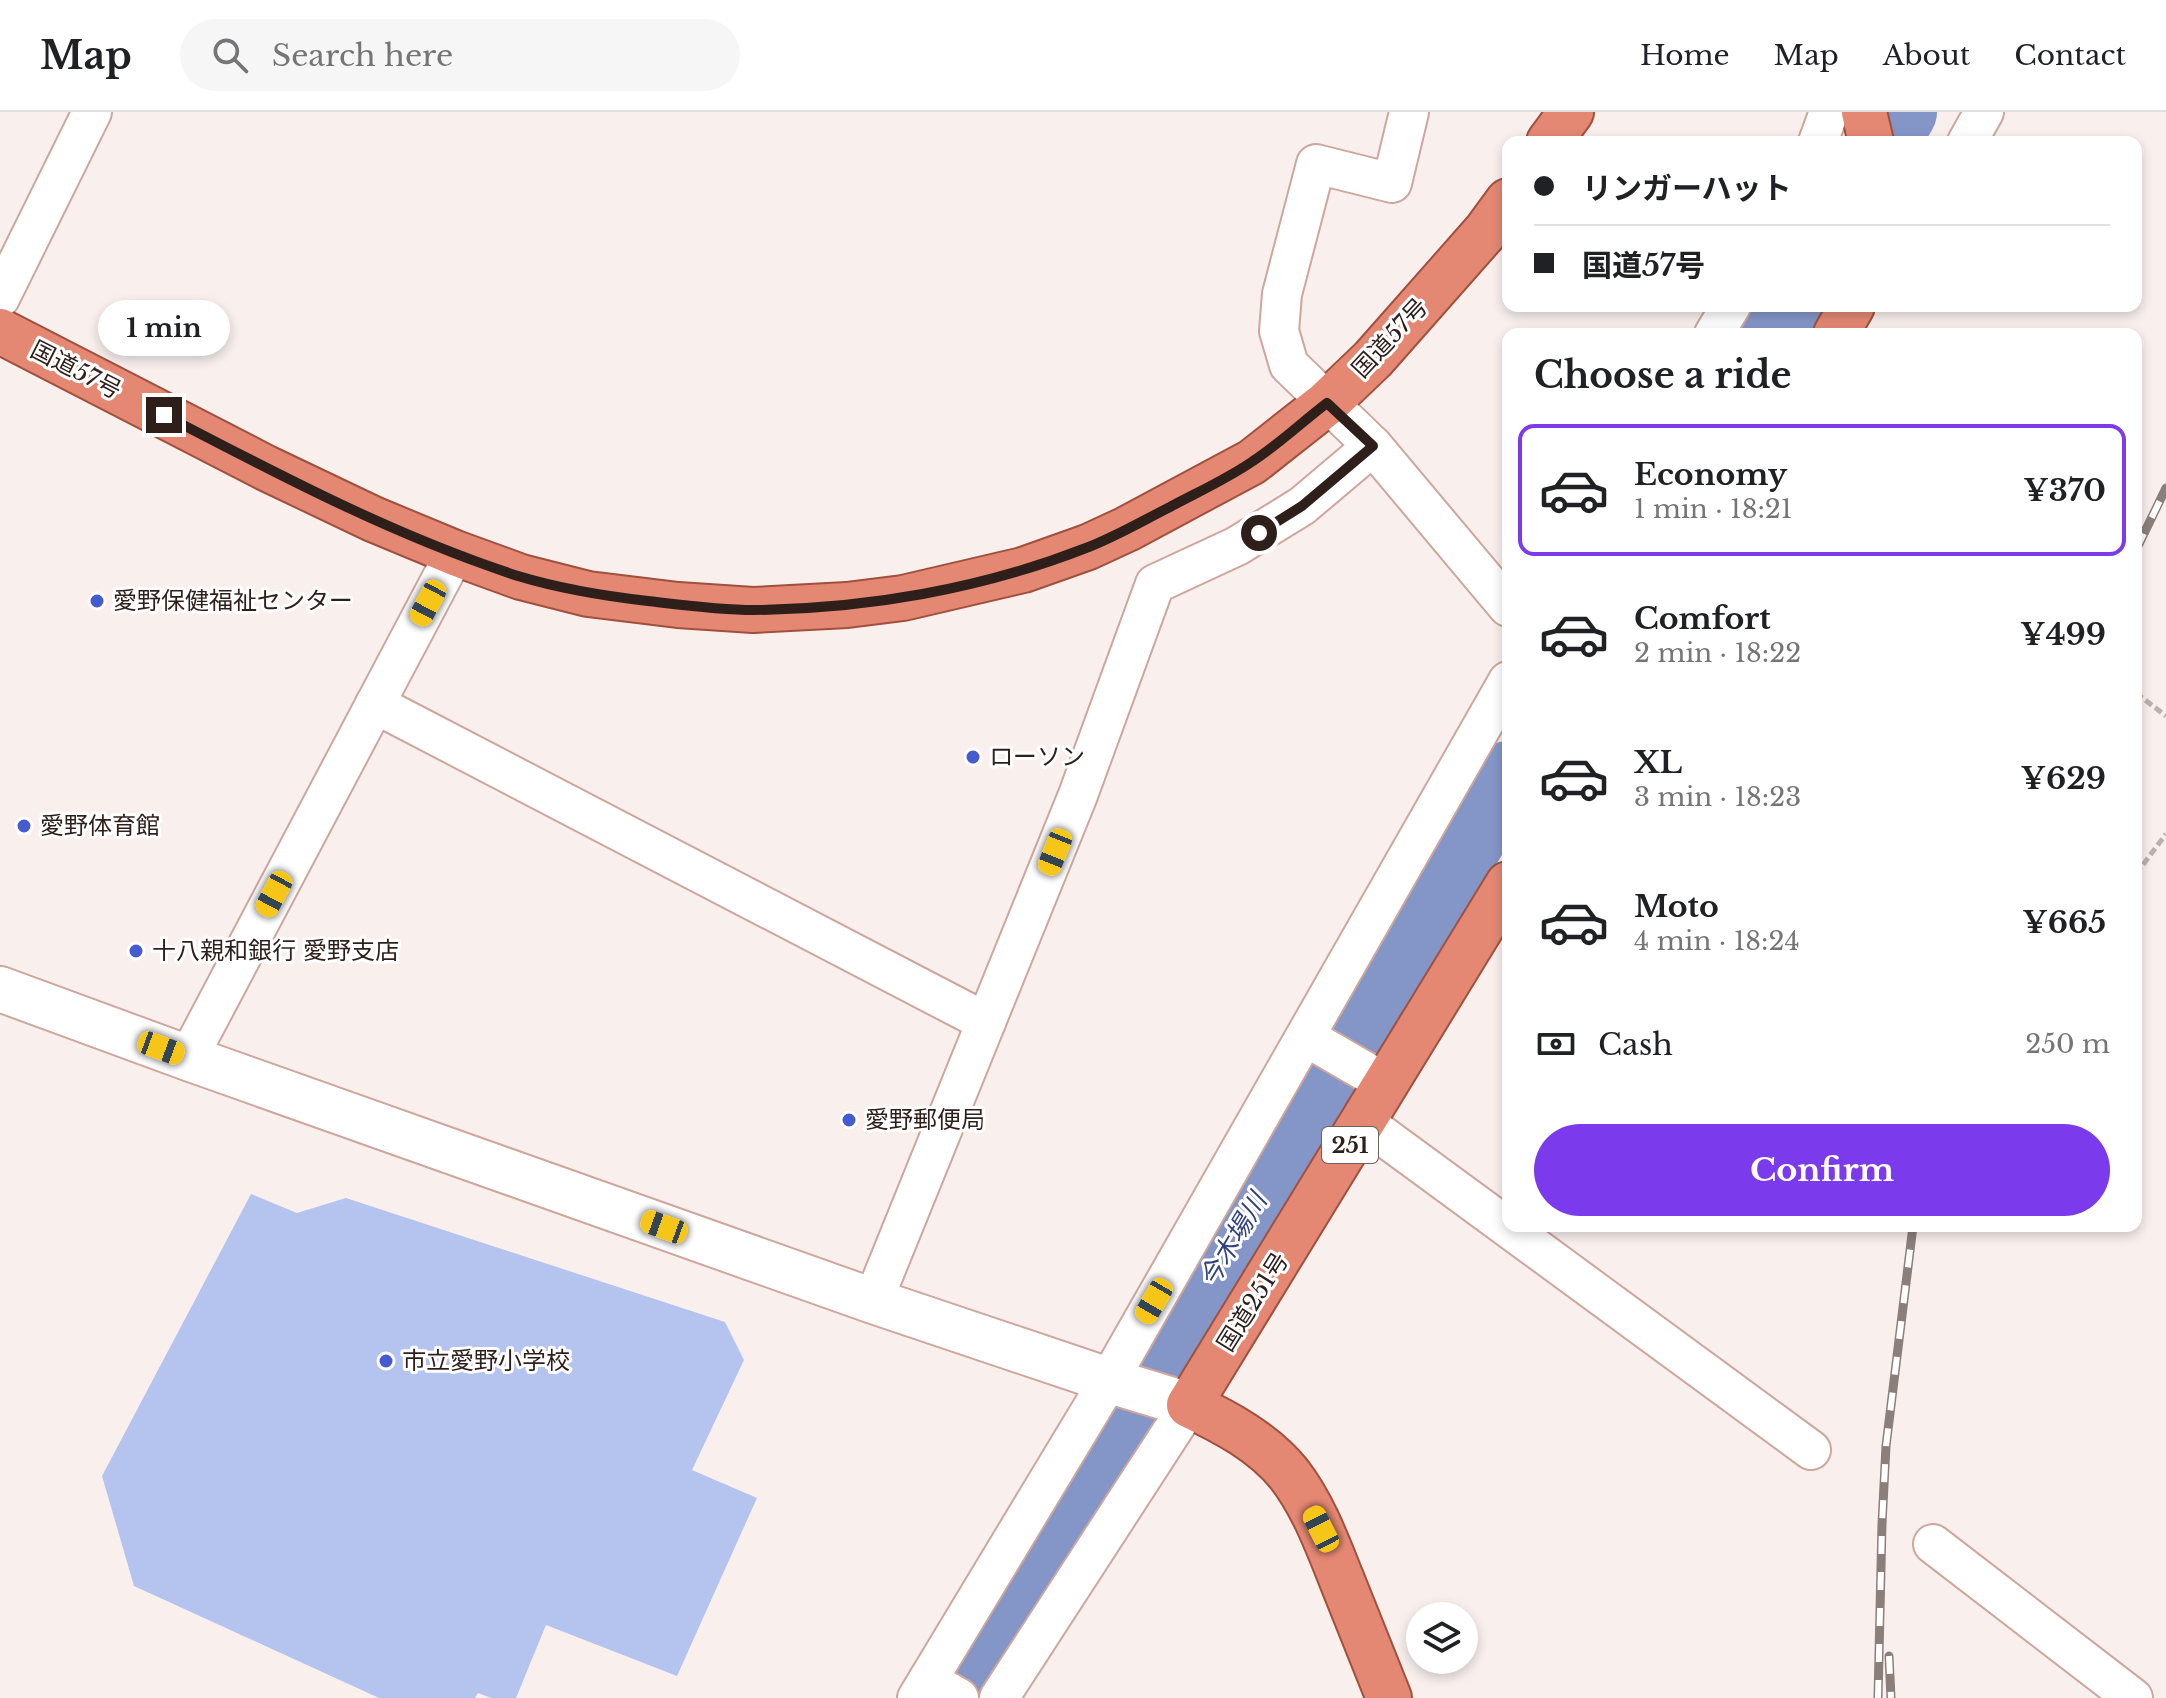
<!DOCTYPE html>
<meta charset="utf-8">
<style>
body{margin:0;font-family:"Libre Baskerville","Noto Sans JP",serif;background:#f6f6f6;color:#202124;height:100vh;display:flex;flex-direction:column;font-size:30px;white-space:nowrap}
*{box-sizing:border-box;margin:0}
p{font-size:26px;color:#757577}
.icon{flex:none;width:44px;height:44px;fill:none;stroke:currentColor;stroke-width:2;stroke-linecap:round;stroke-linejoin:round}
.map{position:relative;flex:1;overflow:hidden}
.side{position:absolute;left:1502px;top:216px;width:640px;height:904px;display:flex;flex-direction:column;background:#fff;border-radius:16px;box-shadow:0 4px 12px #0003}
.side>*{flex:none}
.hud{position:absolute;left:1502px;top:24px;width:640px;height:176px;border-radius:16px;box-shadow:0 4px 12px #0003;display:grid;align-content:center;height:176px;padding:0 32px;background:#fff}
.tools{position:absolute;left:1406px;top:1490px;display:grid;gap:16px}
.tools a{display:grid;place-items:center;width:72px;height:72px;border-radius:50%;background:#fff;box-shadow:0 4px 12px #0003;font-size:40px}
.end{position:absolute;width:36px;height:36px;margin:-18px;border:10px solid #2e1f1b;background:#fff;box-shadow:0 0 0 4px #fff}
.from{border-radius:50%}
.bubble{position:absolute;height:56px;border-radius:28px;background:#fff;box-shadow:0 4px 12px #0003;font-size:26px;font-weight:800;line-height:56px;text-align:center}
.car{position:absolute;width:24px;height:48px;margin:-24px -12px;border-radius:10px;box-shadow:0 0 6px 2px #0007;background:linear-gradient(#f5c518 24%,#345 0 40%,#f5c518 0 76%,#345 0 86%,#f5c518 0)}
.hud b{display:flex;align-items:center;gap:28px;height:76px;font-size:30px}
.hud b+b{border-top:2px solid #e0e0e0}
.hud i{width:20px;height:20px;background:#202124}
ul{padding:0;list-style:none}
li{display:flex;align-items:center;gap:24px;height:132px;margin:0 16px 12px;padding:0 16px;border:4px solid transparent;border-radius:16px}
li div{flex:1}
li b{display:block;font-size:30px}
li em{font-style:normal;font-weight:800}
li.selected{border-color:#7c3aed}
li>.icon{width:72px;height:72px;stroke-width:1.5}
h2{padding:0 32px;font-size:36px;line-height:96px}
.pay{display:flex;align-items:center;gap:20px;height:88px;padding:0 32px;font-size:30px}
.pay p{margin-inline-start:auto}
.button{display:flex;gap:16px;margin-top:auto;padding:16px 32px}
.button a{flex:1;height:92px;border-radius:48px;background:#7c3aed;color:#fff;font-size:32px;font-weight:800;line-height:92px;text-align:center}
header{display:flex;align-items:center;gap:48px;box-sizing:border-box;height:112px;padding:0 40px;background:#fff;border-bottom:2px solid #e0e0e0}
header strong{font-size:38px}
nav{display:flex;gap:44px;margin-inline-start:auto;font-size:28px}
.search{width:560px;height:72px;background:#f6f6f6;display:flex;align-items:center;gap:20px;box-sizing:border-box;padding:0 28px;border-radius:44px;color:#757577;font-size:30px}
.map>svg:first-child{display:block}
</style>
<header>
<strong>Map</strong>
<div class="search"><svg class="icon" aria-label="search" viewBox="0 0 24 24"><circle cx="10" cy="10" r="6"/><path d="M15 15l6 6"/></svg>Search here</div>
<nav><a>Home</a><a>Map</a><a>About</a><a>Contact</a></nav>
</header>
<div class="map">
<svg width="2166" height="1586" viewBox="0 0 2166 1586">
<rect width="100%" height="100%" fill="#f9f0ee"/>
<polygon fill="#b5c3ef" points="251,1082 297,1101 346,1086 725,1210 744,1248 692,1358 757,1386 677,1564 546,1513 516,1586 491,1586 478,1581 475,1586 379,1586 134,1474 102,1364"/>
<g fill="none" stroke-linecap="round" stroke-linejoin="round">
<g stroke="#8495c8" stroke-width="70">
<polyline points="1884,30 1902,0"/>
<polyline points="1770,222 1787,194"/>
<polyline points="950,1586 1179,1220 1508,664"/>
</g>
<defs>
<g id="minor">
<polyline points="1818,30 1829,0"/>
<polyline points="1967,30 1984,0"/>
<polyline points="0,186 92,0"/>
<polyline points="1714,222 1731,194"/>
<polyline points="1373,334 1508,495"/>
<polyline points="375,592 986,910"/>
<polyline points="1306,925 1387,972"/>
<polyline points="188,946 455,441"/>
<polyline points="1364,1010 1811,1338"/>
<polyline points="873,1189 1078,683 1155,472 1237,434 1302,394 1373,334 1289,253 1279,219 1282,182 1316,52 1392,71 1409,0"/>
<polyline points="1933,1432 2133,1586"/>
<polyline points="928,1568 959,1586"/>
<polyline points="917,1586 1109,1268 1508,569"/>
<polyline points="999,1586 1189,1293"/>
</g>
<polyline id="tertiary" points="0,877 188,946 873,1189 1120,1272 1189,1293"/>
<g id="trunk">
<polyline points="1864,0 1871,30"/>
<polyline points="1549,30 1571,0"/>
<polyline points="0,219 266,356 373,407 455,441 521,465 588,482 678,493 753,498 847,493 903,486 1023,458 1088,435 1127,417 1252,350 1327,291 1373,247 1486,119 1508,89"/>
<polyline points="1836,222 1852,194"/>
<path d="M1389,1586C1373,1546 1357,1506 1341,1466C1327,1431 1313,1393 1289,1362C1263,1330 1225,1310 1189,1293L1508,772"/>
</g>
</defs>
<use href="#minor" stroke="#cea69c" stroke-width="42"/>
<use href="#tertiary" stroke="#cea69c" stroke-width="48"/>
<use href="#trunk" stroke="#a0503d" stroke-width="48"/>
<g stroke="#bbb1ae" stroke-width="5" stroke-dasharray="8 4" stroke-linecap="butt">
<polyline points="2136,581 2166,604"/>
<polyline points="2136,762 2166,722"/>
</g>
<use href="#minor" stroke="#fff" stroke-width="38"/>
<use href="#tertiary" stroke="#fff" stroke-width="44"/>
<use href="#trunk" stroke="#e48873" stroke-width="44"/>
<defs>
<g id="rail">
<polyline points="2136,438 2166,376"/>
<polyline points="1889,1544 1891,1586"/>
<polyline points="1878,1586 1882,1412 1886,1334 1913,1114"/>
</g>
</defs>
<use href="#rail" stroke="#8b7f7c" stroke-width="9"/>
<use href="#rail" stroke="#fff" stroke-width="6" stroke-dasharray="18" stroke-linecap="butt"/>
</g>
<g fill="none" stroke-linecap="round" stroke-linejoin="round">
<path stroke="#2e1f1b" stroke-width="10" d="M164,303C279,363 395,424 518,464C561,477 604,484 648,489C682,493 719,498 754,498C866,497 981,477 1086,436C1115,425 1142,409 1170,395C1198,380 1227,367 1253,349C1279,332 1302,310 1327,291L1373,334L1302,394L1259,421"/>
</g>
<g fill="#455bcf" stroke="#fff" stroke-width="3">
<circle cx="97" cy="489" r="8"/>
<circle cx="973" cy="645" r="8"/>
<circle cx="24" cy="714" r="8"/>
<circle cx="136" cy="839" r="8"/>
<circle cx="849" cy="1008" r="8"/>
<circle cx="386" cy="1249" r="8"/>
</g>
<g text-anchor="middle" stroke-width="6" stroke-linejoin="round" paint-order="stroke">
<rect fill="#fff" stroke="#6d625f" stroke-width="2" x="1322" y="1015" width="56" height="36" rx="6"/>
<g font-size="22" font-weight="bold" fill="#2e1f1b">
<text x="1350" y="1041">251</text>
</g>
<g font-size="24" fill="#2e1f1b" stroke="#fff">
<text transform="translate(1390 226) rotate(-47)" y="8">国道57号</text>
<text transform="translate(76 258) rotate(27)" y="8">国道57号</text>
<text transform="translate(1253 1190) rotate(-58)" y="8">国道251号</text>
</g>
<g font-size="24" fill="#2e1f1b" stroke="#fff" text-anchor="start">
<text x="113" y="497">愛野保健福祉センター</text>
<text x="989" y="653">ローソン</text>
<text x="40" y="722">愛野体育館</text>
<text x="152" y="847">十八親和銀行 愛野支店</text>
<text x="865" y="1016">愛野郵便局</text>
<text x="402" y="1257">市立愛野小学校</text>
</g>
<g font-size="26" font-style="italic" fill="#324181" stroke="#fff">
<text transform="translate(1233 1128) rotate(-59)" y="9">今木場川</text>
</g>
</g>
</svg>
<div class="tools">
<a><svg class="icon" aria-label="layers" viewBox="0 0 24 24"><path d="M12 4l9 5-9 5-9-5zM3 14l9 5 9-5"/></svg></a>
</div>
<i class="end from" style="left:1259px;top:421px"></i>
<i class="end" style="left:164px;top:303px"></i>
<div class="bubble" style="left:98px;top:188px;width:132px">1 min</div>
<i class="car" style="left:428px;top:491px;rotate:208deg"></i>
<i class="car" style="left:1055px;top:740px;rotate:202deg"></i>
<i class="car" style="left:274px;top:782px;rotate:208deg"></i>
<i class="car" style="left:161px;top:936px;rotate:110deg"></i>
<i class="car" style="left:664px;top:1115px;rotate:290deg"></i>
<i class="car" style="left:1154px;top:1189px;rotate:210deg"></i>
<i class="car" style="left:1321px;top:1417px;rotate:333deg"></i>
<div class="hud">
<b><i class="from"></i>リンガーハット</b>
<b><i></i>国道57号</b>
</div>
<section class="side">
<h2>Choose a ride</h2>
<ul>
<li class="selected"><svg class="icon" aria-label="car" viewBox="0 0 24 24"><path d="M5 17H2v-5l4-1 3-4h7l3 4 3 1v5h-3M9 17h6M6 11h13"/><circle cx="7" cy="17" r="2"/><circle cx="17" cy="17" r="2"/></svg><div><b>Economy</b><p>1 min · 18:21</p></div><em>¥370</em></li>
<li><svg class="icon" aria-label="car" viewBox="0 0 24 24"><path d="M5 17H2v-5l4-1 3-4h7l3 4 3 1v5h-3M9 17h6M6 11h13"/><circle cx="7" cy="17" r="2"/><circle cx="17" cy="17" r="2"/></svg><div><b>Comfort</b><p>2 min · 18:22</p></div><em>¥499</em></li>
<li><svg class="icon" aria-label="car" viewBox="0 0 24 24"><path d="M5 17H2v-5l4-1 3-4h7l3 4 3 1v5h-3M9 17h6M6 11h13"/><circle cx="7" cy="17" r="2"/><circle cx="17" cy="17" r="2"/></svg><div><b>XL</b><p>3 min · 18:23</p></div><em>¥629</em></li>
<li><svg class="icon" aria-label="car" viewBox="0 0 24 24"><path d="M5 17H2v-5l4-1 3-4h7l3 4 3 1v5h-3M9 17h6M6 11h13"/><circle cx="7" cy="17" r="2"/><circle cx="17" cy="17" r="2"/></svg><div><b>Moto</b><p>4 min · 18:24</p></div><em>¥665</em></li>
</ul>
<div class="pay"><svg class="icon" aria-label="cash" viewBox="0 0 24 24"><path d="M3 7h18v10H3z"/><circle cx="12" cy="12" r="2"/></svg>Cash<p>250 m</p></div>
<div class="button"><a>Confirm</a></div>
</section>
</div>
